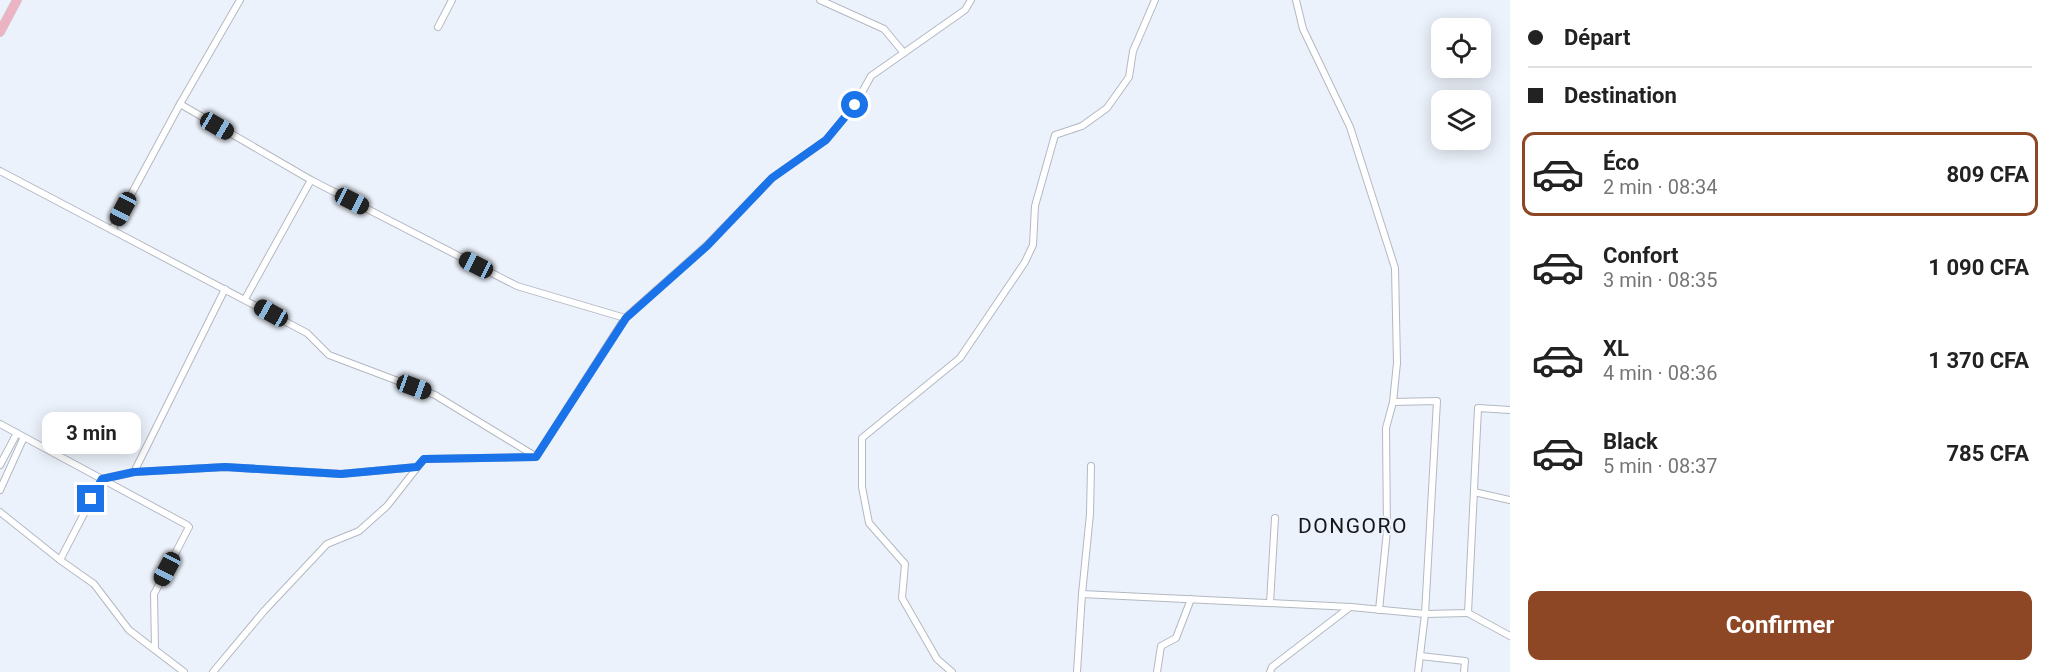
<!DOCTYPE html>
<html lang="fr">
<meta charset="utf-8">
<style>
body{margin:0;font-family:Roboto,sans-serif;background:#f2f2f2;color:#222;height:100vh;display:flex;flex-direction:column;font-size:22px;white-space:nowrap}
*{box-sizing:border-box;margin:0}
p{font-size:20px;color:#767676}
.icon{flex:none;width:33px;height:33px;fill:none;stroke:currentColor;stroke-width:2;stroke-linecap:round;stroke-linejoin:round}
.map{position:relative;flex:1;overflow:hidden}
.drawer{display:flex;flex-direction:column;background:#fff;width:540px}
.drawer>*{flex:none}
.banner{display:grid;align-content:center;height:132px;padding:0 18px;background:#fff}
.fabs{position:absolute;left:1431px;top:18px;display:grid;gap:12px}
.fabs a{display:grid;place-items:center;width:60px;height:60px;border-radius:12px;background:#fff;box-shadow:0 3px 15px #0003;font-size:30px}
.end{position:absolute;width:27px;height:27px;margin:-14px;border:8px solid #1a73e8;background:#fff;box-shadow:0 0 0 3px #fff}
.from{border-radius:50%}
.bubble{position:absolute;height:42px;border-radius:12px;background:#fff;box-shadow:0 3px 15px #0003;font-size:20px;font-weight:700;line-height:42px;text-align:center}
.car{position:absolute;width:18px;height:36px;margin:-18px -9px;border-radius:8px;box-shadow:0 0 4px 2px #0007;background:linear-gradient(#222 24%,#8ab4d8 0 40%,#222 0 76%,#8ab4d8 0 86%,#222 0)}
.banner b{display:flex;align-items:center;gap:21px;height:57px;font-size:22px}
.banner b+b{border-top:2px solid #e0e0e0}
.banner i{width:15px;height:15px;background:#222}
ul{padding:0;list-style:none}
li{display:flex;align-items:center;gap:18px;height:84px;margin:0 12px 9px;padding:0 6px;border:3px solid transparent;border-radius:12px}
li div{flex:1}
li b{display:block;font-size:22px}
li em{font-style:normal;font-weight:700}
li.on{border-color:#8e4725}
li>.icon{width:54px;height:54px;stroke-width:1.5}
.primary-button{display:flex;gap:12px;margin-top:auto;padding:12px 18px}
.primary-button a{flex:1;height:69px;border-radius:12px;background:#8e4725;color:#fff;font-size:24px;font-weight:700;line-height:69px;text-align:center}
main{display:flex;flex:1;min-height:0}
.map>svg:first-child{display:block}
</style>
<main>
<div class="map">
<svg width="1510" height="672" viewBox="0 0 1510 672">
<rect width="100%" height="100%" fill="#ecf2fb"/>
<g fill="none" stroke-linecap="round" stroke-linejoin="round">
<defs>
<g id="street">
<polyline points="820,0 884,29 904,53"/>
<polyline points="1296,0 1303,29 1350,127 1395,268 1397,363 1393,402 1386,428 1387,531 1379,610"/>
<polyline points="438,27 452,0"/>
<polyline points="180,104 240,0"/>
<polyline points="0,171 112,230 180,104 311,180 517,286 625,318"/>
<polyline points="112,230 307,333 329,355 435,395 535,456"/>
<polyline points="245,299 311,180"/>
<polyline points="1393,402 1437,401 1425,614 1418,672"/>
<polyline points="0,424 187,525 189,527 154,594 155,649"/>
<polyline points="0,465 17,433"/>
<polyline points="134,472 225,289"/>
<polyline points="0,490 24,437"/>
<polyline points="1474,492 1510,500"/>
<polyline points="0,512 60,560 94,584 129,630 184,672"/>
<polyline points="60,560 102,479 134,472 225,467 341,474 417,467"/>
<polyline points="1082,594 1090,514 1091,466"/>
<polyline points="1270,603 1275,518"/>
<polyline points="1468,613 1510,636"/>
<polyline points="1420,656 1465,661 1464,672"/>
<polyline points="213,672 264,611 327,544 359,531 387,506 424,459 536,457 625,318 707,245 772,178 826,140 855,105 871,76 965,10 971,0"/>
<polyline points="952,672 937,659 902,598 905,564 869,523 862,487 862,438 960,358 1025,262 1033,245 1035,206 1055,135 1082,126 1107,108 1129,77 1133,51 1155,0"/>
<polyline points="1077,672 1082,594 1351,607 1425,614 1468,613 1478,408 1510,410"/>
<polyline points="1157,672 1161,646 1176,638 1191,599"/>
<polyline points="1270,672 1272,667 1350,607"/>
</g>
<polyline id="primary" points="0,32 17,0"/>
</defs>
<use href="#street" stroke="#b3b8c1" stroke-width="8"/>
<use href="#primary" stroke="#d0d0d1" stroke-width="10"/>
<use href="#street" stroke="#fff" stroke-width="6"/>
<use href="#primary" stroke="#ecb4c2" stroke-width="9"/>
</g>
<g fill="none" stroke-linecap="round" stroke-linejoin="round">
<polyline stroke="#1a73e8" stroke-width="8" points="91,499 102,479 134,472 225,467 341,474 417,467 424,459 536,457 626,318 707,246 772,178 826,140 855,105"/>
</g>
<g text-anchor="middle" stroke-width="4.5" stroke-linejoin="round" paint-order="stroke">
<g font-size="21" letter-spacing="1.5" fill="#141619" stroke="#ecf2fb">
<text x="1353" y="533">DONGORO</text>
</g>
</g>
</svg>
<div class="fabs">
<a><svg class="icon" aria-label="locate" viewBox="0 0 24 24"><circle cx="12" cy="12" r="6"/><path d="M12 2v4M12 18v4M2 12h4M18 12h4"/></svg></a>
<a><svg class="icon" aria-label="layers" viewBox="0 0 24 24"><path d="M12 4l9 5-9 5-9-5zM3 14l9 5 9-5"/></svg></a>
</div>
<i class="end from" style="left:855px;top:105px"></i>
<i class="end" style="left:91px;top:499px"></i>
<div class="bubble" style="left:42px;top:412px;width:99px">3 min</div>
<i class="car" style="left:217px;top:126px;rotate:120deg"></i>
<i class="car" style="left:352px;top:201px;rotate:117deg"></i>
<i class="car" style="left:123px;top:209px;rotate:208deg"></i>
<i class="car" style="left:476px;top:265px;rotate:297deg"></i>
<i class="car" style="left:271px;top:313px;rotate:299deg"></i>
<i class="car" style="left:414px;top:387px;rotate:110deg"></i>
<i class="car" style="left:167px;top:569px;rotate:208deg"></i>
</div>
<section class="drawer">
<div class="banner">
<b><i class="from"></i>Départ</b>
<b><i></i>Destination</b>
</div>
<ul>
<li class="on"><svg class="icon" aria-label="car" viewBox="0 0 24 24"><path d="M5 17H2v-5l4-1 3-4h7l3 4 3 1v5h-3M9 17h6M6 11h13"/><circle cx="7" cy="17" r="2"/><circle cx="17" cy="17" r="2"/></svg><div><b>Éco</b><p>2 min · 08:34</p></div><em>809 CFA</em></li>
<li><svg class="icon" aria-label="car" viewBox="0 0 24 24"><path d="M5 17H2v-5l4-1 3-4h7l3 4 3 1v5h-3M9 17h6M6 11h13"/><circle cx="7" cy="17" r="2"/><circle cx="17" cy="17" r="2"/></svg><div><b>Confort</b><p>3 min · 08:35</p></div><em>1 090 CFA</em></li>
<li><svg class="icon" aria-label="car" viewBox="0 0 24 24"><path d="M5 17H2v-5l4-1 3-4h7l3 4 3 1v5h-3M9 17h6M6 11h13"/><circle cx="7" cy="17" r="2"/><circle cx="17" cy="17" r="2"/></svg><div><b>XL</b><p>4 min · 08:36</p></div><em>1 370 CFA</em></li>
<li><svg class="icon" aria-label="car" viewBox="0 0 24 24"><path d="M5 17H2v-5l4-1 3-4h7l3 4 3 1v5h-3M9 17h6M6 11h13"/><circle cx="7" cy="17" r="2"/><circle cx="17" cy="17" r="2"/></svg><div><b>Black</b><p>5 min · 08:37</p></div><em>785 CFA</em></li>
</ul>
<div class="primary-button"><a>Confirmer</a></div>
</section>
</main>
